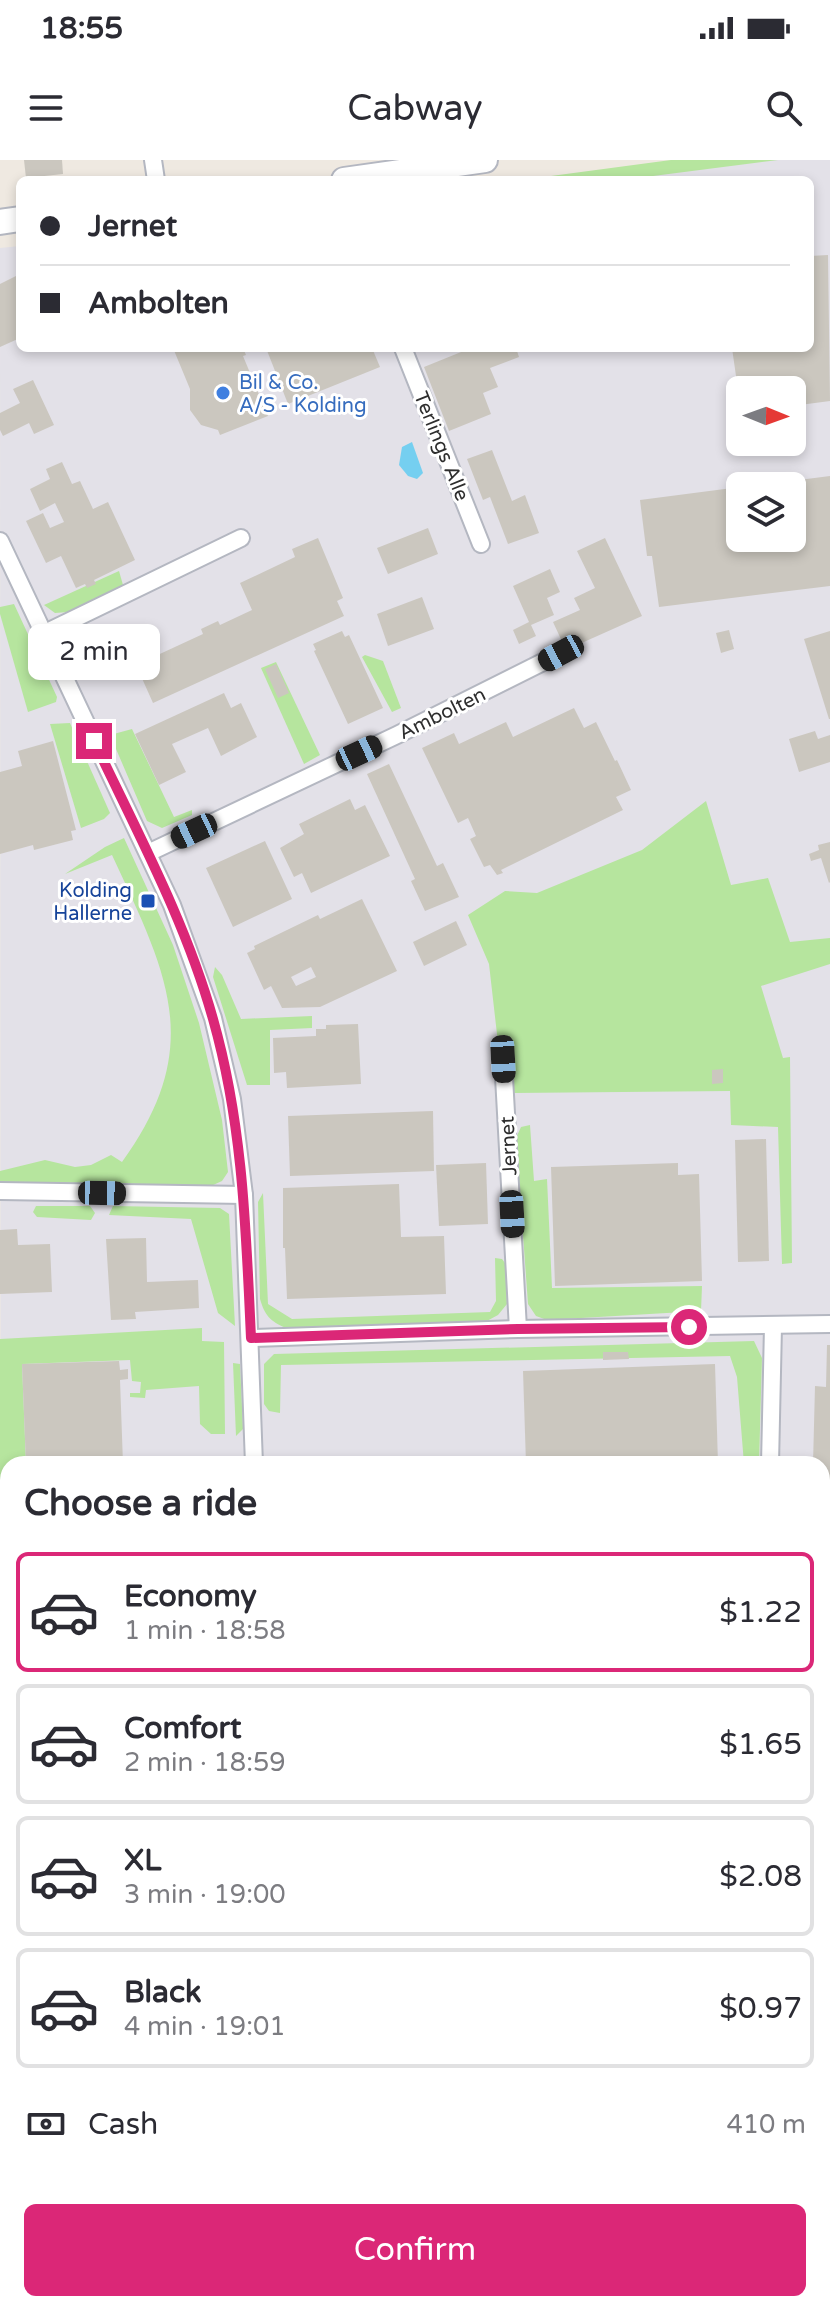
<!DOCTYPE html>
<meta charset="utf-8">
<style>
body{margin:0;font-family:"Varela Round",sans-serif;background:#f2f2f3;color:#2b2b33;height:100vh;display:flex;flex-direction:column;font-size:30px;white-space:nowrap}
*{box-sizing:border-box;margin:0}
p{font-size:26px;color:#7c7c81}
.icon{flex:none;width:44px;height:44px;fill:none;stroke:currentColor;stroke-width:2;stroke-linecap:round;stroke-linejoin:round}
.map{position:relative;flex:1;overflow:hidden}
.details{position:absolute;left:0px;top:1296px;width:830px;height:856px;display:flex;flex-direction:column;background:#fff;border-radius:24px 24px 0 0;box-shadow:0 4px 12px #0003}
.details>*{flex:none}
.hud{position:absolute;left:16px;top:16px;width:798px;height:176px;border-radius:12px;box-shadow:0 4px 12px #0003;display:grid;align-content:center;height:176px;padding:0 24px;background:#fff}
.needle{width:52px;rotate:91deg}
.fabs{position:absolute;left:726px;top:216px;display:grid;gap:16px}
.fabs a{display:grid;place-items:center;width:80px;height:80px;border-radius:12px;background:#fff;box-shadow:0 4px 12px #0003;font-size:40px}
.end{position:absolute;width:36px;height:36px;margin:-18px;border:10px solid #db2777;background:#fff;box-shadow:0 0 0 4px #fff}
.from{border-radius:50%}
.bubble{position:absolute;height:56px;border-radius:12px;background:#fff;box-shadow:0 4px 12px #0003;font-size:26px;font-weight:600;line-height:56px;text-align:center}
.car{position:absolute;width:24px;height:48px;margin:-24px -12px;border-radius:10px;box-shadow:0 0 6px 2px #0007;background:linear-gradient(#222 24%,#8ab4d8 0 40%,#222 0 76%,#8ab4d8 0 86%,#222 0)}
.hud b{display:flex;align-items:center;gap:28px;height:76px;font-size:30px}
.hud b+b{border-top:2px solid #e1e1e2}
.hud i{width:20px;height:20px;background:#2b2b33}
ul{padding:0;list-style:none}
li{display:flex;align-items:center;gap:24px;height:120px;margin:0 16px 12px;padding:0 8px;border:4px solid #e1e1e2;border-radius:12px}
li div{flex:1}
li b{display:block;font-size:30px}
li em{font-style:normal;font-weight:600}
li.selected{border-color:#db2777}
li>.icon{width:72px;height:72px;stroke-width:1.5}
h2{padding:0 24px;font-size:36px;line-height:96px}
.pay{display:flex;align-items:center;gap:20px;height:88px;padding:0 24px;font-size:30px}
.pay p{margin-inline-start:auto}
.action{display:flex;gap:16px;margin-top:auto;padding:16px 24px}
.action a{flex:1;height:92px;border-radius:12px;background:#db2777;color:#fff;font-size:32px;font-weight:600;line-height:92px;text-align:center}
.status{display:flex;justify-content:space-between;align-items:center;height:56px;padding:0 40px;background:#fff;direction:ltr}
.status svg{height:22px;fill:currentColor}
header{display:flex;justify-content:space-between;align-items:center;height:104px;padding:0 24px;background:#fff;font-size:36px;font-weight:600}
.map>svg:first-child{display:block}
</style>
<div class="status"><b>18:55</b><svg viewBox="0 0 49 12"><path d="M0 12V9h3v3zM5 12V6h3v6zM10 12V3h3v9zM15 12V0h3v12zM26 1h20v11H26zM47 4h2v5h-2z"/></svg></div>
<header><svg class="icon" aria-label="menu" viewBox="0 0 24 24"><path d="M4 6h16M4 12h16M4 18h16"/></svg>Cabway<svg class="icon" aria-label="search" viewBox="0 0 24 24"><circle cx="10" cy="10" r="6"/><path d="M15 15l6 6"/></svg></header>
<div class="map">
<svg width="830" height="2152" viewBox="0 0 830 2152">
<rect width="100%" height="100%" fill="#efe9e1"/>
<path fill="#e3e1e8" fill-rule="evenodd" d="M705,0H830V1891L822,1888V1304H8V2144H822V1924L830,1928V2152H1L0,88L20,86V188H810V20H546ZM740,230H792V282H740ZM740,326H792V378H740Z"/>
<g fill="#b6e59e">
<polygon points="671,0 778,0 622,20 521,20"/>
<polygon points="119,411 123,425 68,452 55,453 44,445"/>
<polygon points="14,444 57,537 56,542 28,552 0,454 0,447"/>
<polygon points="365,495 383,501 401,548 392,552 362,497"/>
<polygon points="276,502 320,595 304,604 261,508"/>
<polygon points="70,563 110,653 104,659 81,668 50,564"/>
<polygon points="132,569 174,657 192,650 192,655 162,668 147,661 110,575"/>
<polygon points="706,641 731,725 768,718 790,782 830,778 830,804 761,826 783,898 790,897 792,1103 782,1104 778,967 731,965 730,931 514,933 507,885 498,883 489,804 468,755 505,731 537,733 642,690"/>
<path d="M124,678L173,785L199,863L222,960L228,1012L222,1021L211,1026L0,1022V1011L45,1000L75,1007L91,1005L111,995L122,1002C207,885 166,812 112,695L65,714L105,687Z"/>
<polygon points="215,807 222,815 241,859 312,856 312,868 270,870 270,925 247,925 213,817"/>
<polygon points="530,965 534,1021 547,1019 552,1128 702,1126 701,1151 547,1160 536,1156 528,1144 516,978 521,967"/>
<path d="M263,1033L268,1144L292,1159L490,1152L496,1141L495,1098L502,1099L505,1103L507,1144L498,1155L485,1162L286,1168C270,1161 265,1156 260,1139L258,1042Z"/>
<polygon points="36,1046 90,1046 95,1053 91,1060 37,1057 33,1052"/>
<polygon points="113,1046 220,1048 229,1054 235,1166 218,1153 191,1059 109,1055"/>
<polygon points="202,1168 202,1181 224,1182 225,1274 211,1274 200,1264 199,1226 146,1230 145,1238 130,1237 130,1233 140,1233 141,1222 132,1221 130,1200 22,1204 26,1304 8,1304 8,1424 0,1425 0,1179"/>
<polygon points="754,1181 762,1198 759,1304 744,1304 737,1217 730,1196 281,1205 280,1253 269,1251 264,1244 264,1204 274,1194"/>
<polygon points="233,1203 240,1204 243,1269 236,1276"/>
</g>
<polygon fill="#75cff0" points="412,282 423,313 417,319 408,316 399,305 402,287"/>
<g fill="#cbc7bf" fill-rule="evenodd">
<polygon points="24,0 62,0 63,14 26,18"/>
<polygon points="828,95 830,241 792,246 792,230 738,230 732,188 810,188 810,96"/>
<polygon points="20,114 20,178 0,187 0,124"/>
<polygon points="173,188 243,188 246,195 243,196 268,256 220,275 218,270 201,265 190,250 190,229"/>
<polygon points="266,188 372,188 380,207 288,244"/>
<polygon points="471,188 516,188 519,197 490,208 498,227 483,233 491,254 449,271 424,207"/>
<polygon points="33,220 54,265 34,274 29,263 3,276 0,270 0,253 20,243 13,229"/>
<polygon points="492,290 512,341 525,335 539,373 508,384 490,337 483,340 467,299"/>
<polygon points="62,302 72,324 80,321 93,349 108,342 135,400 94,420 96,424 87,428 85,424 76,428 61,396 46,403 26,361 43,353 50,368 64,362 55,343 40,351 30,329 50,319 46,309"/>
<polygon points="830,316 830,426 659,447 652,396 647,396 640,340 740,327 740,378 792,378 792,326 768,324"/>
<polygon points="428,368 438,394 388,414 377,388"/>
<polygon points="318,378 343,438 337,441 344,456 153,543 136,505 203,474 201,469 218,461 220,465 252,450 240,423 295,397 292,389"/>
<polygon points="605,378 642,456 566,490 553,462 580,450 574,438 595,428 577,391"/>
<polygon points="550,409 560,432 547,438 554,455 531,465 536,476 519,484 513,470 529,462 513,426"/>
<polygon points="422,437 434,469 388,486 377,454"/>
<polygon points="729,470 734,489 721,493 716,473"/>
<polygon points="342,471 345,477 349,475 383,548 348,564 314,491 316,490 313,484"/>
<polygon points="830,471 830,559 829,559 804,479"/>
<polygon points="276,504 289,533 278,538 265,509"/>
<polygon points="224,533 231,548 241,543 257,577 221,596 208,568 172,584 186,612 159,625 135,574"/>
<polygon points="574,548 584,568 596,562 615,601 617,600 631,630 616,637 623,650 501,710 503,713 497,715 490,705 484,707 470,679 476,676 468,658 458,663 422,588 454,573 459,584 506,562 513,577"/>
<polygon points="815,571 818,579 830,575 830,602 799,612 789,579"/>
<polygon points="53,581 76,670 71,671 73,680 34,690 33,685 0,694 0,612 22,606 18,591"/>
<polygon points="389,604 437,706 443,703 459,737 425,751 411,721 415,719 367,614"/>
<polygon points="350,639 355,650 365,645 390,696 311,733 302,713 294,717 280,688 304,674 299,664"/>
<polygon points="265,681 292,739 233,767 206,708"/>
<polygon points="830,682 830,722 829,723 821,698 811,701 809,694 819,690 818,685"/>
<path d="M362,739L397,811L320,847L282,848L271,826L264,830L247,793L255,789L254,786L318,755L320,759ZM311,807L316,817L296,826L291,817Z"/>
<polygon points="456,761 467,785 424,806 413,782"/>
<polygon points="358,864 361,924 287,928 286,912 274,913 273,878 316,876 316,869 326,869 326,865"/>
<polygon points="723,909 723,923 712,924 712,910"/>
<polygon points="433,951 434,1011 290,1016 288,956"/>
<polygon points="766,979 769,1101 738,1102 735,980"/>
<polygon points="486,1003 488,1064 439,1066 436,1005"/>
<polygon points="678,1003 678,1015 699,1014 702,1121 555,1126 551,1007"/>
<polygon points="399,1024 401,1077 444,1076 446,1134 287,1139 285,1088 283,1088 283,1028"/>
<polygon points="17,1069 18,1085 50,1084 52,1132 0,1134 0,1070"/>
<polygon points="146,1078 147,1122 198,1120 199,1148 135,1152 136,1159 111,1160 106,1079"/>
<polygon points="827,1185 830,1185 830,1411 823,1411 826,1310 822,1310 822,1304 813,1304 815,1226 826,1227"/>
<polygon points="603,1192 628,1192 629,1199 603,1200"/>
<polygon points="119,1201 120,1210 128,1209 128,1219 120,1220 123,1304 26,1304 22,1204"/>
<polygon points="715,1204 718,1304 526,1304 523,1211"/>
<rect x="822" y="1484" width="8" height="38"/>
<polygon points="822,1544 830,1545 830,1588 822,1588"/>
<polygon points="822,1624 830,1625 830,1664 822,1664"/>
<rect x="822" y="1701" width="8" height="169"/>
<polygon points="54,2144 186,2144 186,2152 104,2152 103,2149 54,2150"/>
<polygon points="318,2144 382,2144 382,2152 319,2152"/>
<rect x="593" y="2144" width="179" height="8"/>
</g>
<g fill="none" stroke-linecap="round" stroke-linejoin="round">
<defs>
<g id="street">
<polyline points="153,0 156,20"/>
<polyline points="403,188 481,384"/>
<polyline points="0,381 172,745 213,858 232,939 244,1035 254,1304"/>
<polyline points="43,474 241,378"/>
<polyline points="148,693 397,575 561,493"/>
<polyline points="503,899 518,1169"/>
<polyline points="0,1031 244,1035"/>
<polyline points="251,1178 518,1169 830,1164"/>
<polyline points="770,1304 773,1166"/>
<polyline points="0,1805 8,1805"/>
<polyline points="280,2144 280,2152"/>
</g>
<g id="secondary">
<polyline points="344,20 485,0"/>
<polyline points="0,62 20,59"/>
</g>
</defs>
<use href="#street" stroke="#b4b7c1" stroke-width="20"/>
<use href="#secondary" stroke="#b4b7c1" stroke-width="28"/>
<use href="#street" stroke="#fff" stroke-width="16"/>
<use href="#secondary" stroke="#fff" stroke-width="24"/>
</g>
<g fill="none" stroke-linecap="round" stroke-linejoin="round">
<path stroke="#db2777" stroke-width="10" d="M94,581C137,672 186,762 213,859C243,964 246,1070 251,1178L518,1169L689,1167"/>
</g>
<circle fill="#3f7fe0" stroke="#fff" stroke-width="3" cx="223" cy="233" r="8"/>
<rect fill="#1a4fb4" stroke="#fff" stroke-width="3" x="140" y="733" width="16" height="16" rx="4"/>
<g text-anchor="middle" stroke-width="6" stroke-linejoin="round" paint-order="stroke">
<g font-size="20" fill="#366cbe" stroke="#fff" text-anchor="start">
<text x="239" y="229">Bil &amp; Co.<tspan x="239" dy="23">A/S - Kolding</tspan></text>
</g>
<g font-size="20" fill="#2e2e2e" stroke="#fff">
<text transform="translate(442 286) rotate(68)" y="7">Terlings Alle</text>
<text transform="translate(442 553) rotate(-26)" y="7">Ambolten</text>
<text transform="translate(508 986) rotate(-93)" y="7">Jernet</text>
</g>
<g font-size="20" fill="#164399" stroke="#fff" text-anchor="end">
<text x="132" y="737">Kolding<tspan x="132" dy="23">Hallerne</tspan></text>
</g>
</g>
</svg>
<div class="fabs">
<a><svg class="needle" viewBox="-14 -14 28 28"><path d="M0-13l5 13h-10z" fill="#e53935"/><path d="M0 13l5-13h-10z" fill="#7c7c81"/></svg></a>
<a><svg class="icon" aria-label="layers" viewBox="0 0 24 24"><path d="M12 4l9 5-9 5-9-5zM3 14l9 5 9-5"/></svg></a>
</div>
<i class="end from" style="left:689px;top:1167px"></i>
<i class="end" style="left:94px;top:581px"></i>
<div class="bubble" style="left:28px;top:464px;width:132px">2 min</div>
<i class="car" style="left:561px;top:493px;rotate:242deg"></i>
<i class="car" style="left:359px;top:593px;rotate:65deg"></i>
<i class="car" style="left:194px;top:671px;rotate:245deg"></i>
<i class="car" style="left:503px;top:899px;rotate:177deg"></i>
<i class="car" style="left:102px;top:1033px;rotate:91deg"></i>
<i class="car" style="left:512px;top:1054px;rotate:177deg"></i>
<div class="hud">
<b><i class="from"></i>Jernet</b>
<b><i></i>Ambolten</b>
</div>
<section class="details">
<h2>Choose a ride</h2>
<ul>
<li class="selected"><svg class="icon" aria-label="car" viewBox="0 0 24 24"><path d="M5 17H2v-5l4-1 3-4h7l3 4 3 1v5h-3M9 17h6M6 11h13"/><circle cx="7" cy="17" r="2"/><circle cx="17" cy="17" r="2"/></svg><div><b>Economy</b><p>1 min · 18:58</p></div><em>$1.22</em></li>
<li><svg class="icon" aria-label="car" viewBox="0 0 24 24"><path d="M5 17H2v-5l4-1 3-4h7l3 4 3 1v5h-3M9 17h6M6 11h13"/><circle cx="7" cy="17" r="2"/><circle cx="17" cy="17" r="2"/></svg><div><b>Comfort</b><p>2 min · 18:59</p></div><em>$1.65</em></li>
<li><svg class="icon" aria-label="car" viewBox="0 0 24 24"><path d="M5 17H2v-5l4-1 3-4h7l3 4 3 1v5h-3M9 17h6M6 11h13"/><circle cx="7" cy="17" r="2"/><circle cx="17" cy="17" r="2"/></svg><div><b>XL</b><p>3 min · 19:00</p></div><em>$2.08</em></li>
<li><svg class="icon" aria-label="car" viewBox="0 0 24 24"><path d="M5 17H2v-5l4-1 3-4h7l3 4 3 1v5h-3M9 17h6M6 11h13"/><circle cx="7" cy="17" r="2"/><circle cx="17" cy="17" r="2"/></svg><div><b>Black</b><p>4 min · 19:01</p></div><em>$0.97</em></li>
</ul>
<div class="pay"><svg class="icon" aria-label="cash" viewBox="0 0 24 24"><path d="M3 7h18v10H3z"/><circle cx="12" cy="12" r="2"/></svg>Cash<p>410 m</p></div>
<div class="action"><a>Confirm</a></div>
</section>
</div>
